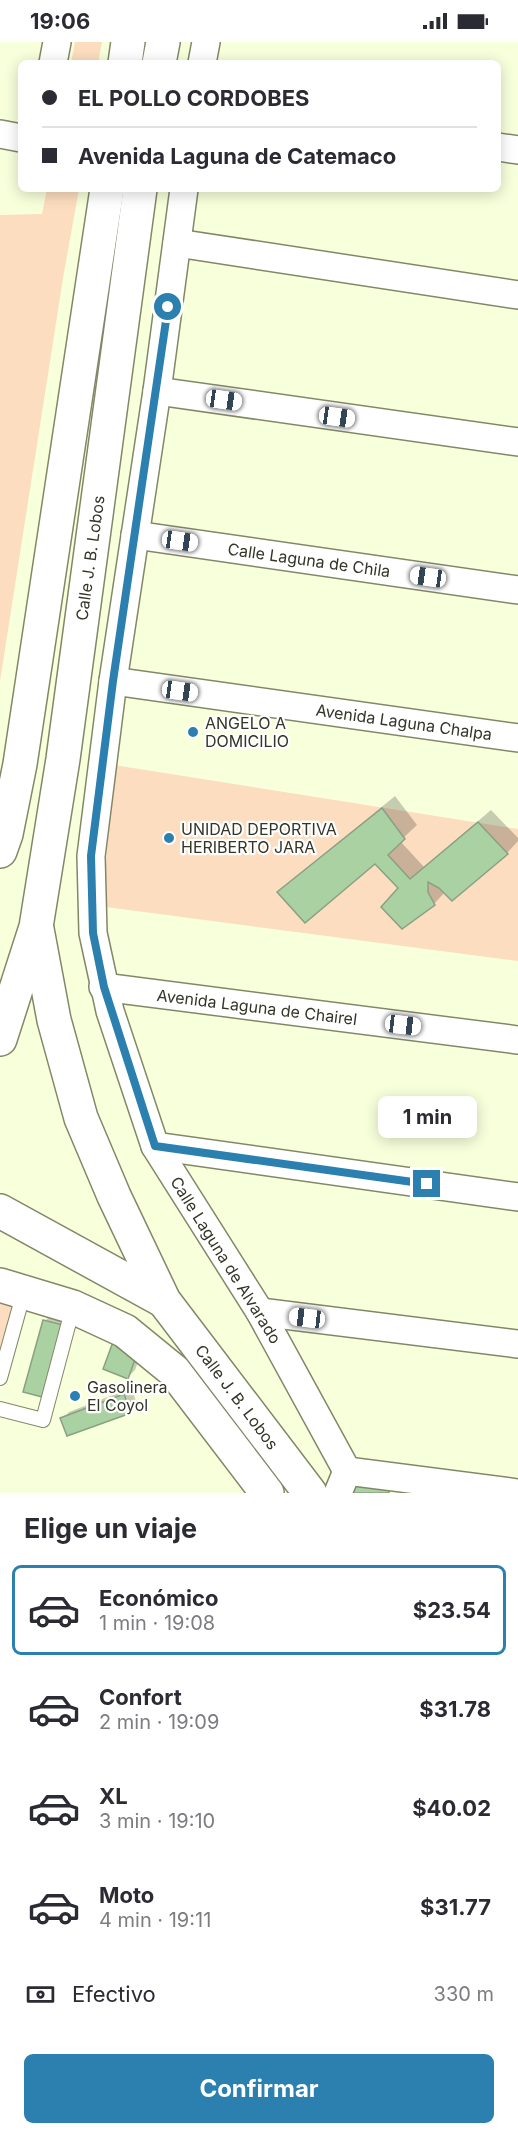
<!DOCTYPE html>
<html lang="es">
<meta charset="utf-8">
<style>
body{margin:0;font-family:Inter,sans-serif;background:#f7f7f7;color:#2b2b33;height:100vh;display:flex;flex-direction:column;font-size:22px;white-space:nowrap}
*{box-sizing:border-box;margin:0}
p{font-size:20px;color:#7c7c81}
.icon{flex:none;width:33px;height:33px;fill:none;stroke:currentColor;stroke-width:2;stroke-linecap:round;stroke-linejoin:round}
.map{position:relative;height:1451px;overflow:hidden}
.panel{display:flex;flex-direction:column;background:#fff;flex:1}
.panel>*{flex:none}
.banner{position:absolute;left:18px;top:18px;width:483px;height:132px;border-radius:9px;box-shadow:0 3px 15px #0003;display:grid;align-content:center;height:132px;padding:0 24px;background:#fff}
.end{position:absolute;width:27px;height:27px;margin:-14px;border:8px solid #2b80af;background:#fff;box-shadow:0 0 0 3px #fff}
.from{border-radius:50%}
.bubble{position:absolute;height:42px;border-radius:9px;background:#fff;box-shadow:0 3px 15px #0003;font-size:20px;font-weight:700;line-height:42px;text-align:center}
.car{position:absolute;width:18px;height:36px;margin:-18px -9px;border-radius:8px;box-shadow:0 0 4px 2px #0007;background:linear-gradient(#fff 24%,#345 0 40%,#fff 0 76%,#345 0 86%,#fff 0)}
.banner b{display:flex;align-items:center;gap:21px;height:57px;font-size:22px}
.banner b+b{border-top:2px solid #e1e1e2}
.banner i{width:15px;height:15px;background:#2b2b33}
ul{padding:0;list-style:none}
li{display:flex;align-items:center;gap:18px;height:90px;margin:0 12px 9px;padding:0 12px;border:3px solid transparent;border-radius:9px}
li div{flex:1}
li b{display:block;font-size:22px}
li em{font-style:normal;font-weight:700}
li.current{border-color:#2b80af}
li>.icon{width:54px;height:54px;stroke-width:1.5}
h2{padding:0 24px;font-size:27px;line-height:72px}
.pay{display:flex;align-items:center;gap:15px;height:66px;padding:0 24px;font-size:22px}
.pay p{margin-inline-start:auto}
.action{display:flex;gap:12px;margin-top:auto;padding:12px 24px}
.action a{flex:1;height:69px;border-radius:9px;background:#2b80af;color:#fff;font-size:24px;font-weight:700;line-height:69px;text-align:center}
.status{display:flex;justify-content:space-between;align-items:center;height:42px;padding:0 30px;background:#fff;direction:ltr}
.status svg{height:16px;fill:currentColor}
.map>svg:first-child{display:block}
</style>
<div class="status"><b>19:06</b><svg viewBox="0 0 49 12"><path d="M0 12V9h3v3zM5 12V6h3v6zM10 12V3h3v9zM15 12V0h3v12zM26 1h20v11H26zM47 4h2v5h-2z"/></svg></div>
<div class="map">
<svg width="518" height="1451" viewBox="0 0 518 1451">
<rect width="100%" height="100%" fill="#f8ffdb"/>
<g fill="#fcddbf">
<polygon points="75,0 102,0 98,21 71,21"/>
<polygon points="47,147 79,147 63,236 0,639 0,173 42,172"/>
<polygon points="114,723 518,787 518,919 106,865 105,830"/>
<polygon points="0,1259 20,1264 0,1318"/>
</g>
<g fill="#0003">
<polygon points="395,754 417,783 400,799 424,825 491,768 518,796 518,799 507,811 445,850 434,862 400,846 375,820 279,850 292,838"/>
<polygon points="52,1272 73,1277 25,1349 45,1279"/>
<polygon points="145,1302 135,1328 128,1335 105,1326"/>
<polygon points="131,1346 137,1362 130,1370 62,1377 69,1370"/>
</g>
<g fill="#aad1a2" stroke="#8aa085" stroke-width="1.5">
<polygon points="382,766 405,797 388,813 410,837 478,780 508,812 452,859 439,846 428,840 428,850 435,863 402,887 381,865 398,846 375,822 305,881 277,850"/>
<polygon points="43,1278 67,1284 46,1356 23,1350"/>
<polygon points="113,1300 138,1309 128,1337 103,1327"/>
<polygon points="124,1352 131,1371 67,1394 60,1376"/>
<polygon points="345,1439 389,1446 389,1451 342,1451"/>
</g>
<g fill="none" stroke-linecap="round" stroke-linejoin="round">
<defs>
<g id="lane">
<polyline points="0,1336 20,1264"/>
<polyline points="0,1367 43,1378 73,1265"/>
</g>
<g id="street">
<polyline points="53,21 57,0"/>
<polyline points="202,21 206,0"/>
<polyline points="0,92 21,96"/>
<polyline points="498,105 518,108"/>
<polyline points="184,147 157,349 113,639 91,814 93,891 110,969 155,1104 260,1270 347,1429"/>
<polyline points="177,201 518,253"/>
<polyline points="157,349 518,400"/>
<polyline points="135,493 518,548"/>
<polyline points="113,639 518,696"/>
<polyline points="103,945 518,998"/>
<polyline points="155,1104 518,1155"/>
<polyline points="260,1270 518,1302"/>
<polyline points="347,1429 518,1451"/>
<polyline points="338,1451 347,1429"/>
</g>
<g id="secondary">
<polyline points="125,21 128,0"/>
<polyline points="159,21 163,0"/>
<polyline points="0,809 6,792 20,722 107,147"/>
<polyline points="37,887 54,978 81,1076 114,1154 164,1259 310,1451"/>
<polyline points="0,997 36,885 63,717 140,147"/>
<polyline points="0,1169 164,1259"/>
<polyline points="0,1243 73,1265 125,1289 174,1329 267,1451"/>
</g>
</defs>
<use href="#lane" stroke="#828867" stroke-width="16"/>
<use href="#street" stroke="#828867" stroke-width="30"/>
<use href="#secondary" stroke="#828867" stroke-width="36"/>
<use href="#lane" stroke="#fff" stroke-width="14"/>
<use href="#street" stroke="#fff" stroke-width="27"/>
<use href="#secondary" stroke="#fff" stroke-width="33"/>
</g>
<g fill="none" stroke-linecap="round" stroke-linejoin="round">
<polyline stroke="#2b80af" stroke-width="8" points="168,265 113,639 91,814 93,891 104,945 155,1104 427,1142"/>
</g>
<g fill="#2b80af" stroke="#fff" stroke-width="2">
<circle cx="193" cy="690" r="6"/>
<circle cx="169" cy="796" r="6"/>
<circle cx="75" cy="1354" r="6"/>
</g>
<g text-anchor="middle" stroke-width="4.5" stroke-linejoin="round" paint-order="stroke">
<g font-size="16" fill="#333527" stroke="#fff">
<text transform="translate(90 516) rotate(-82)" y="6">Calle J. B. Lobos</text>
<text transform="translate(309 518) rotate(8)" y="6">Calle Laguna de Chila</text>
<text transform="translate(404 680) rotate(8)" y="6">Avenida Laguna Chalpa</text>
<text transform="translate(257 965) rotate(7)" y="6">Avenida Laguna de Chairel</text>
<text transform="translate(226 1218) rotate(58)" y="6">Calle Laguna de Alvarado</text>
<text transform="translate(237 1355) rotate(53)" y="6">Calle J. B. Lobos</text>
</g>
<g font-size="16" fill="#333527" stroke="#fff" text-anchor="start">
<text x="205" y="687">ANGELO A<tspan x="205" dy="18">DOMICILIO</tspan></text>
<text x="181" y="793">UNIDAD DEPORTIVA<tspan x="181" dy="18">HERIBERTO JARA</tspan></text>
<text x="87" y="1351">Gasolinera<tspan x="87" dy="18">El Coyol</tspan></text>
</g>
</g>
</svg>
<i class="end from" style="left:168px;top:265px"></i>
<i class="end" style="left:427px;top:1142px"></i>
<div class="bubble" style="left:378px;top:1054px;width:99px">1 min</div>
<i class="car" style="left:224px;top:358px;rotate:98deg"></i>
<i class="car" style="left:337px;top:375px;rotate:98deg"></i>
<i class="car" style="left:180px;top:499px;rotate:98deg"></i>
<i class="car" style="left:428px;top:535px;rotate:278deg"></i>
<i class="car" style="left:180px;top:649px;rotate:98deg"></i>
<i class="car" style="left:403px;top:983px;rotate:97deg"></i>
<i class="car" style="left:307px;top:1276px;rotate:277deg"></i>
<div class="banner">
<b><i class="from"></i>EL POLLO CORDOBES</b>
<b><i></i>Avenida Laguna de Catemaco</b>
</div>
</div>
<section class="panel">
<h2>Elige un viaje</h2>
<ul>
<li class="current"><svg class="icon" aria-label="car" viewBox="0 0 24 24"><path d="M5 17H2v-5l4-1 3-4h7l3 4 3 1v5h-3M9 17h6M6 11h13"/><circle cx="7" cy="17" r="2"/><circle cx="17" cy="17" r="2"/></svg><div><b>Económico</b><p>1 min · 19:08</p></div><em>$23.54</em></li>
<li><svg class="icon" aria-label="car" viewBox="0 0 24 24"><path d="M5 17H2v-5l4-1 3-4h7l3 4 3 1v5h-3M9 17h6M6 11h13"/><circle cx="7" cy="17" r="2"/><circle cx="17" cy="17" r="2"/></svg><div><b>Confort</b><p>2 min · 19:09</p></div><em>$31.78</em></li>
<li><svg class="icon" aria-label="car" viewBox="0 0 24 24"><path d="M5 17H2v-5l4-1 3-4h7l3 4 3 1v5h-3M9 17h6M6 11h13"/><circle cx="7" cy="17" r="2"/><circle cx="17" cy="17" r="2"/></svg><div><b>XL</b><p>3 min · 19:10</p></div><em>$40.02</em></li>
<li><svg class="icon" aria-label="car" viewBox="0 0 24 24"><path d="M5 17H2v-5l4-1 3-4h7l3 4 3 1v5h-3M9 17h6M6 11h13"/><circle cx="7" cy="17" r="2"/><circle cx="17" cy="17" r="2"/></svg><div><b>Moto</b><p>4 min · 19:11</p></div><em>$31.77</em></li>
</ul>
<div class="pay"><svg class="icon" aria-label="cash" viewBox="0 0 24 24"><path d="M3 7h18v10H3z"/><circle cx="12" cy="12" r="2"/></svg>Efectivo<p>330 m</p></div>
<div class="action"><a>Confirmar</a></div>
</section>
